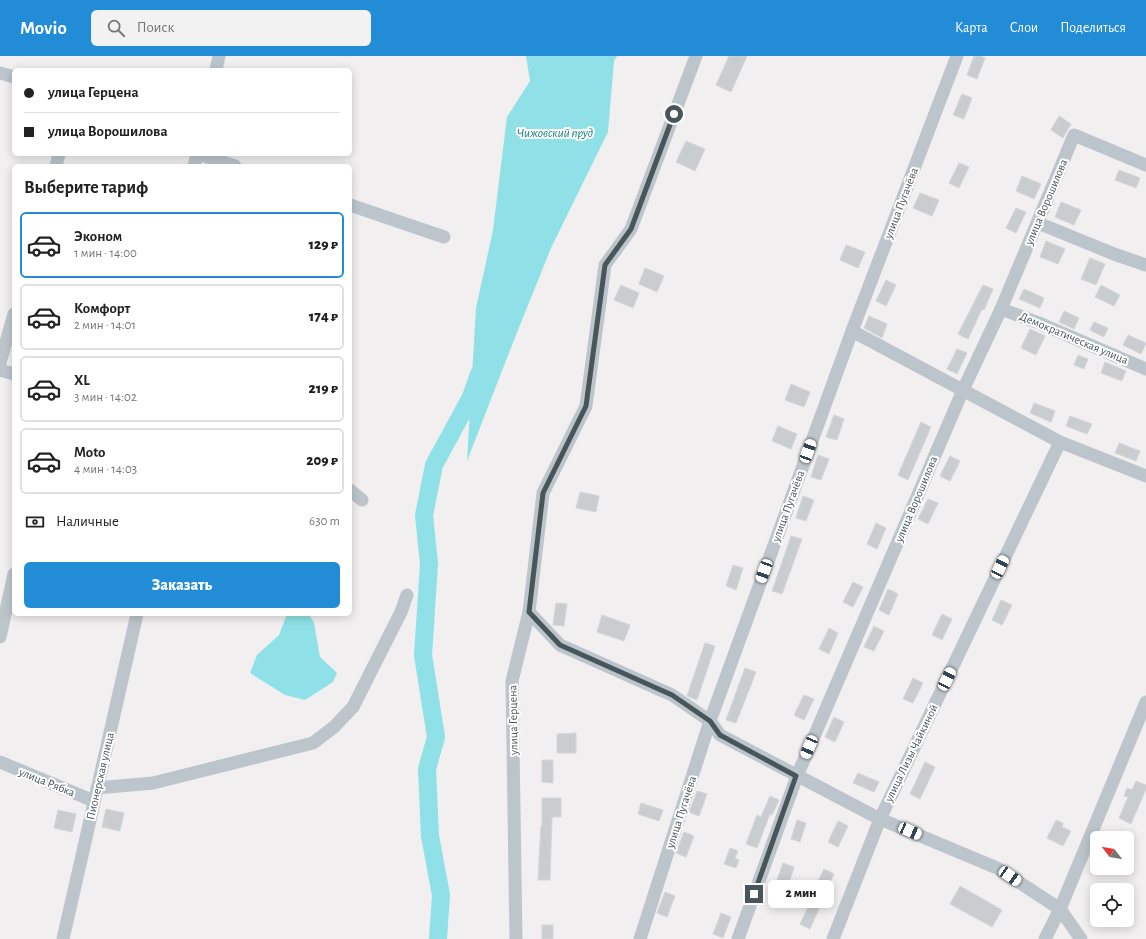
<!DOCTYPE html>
<html lang="ru">
<meta charset="utf-8">
<style>
body{margin:0;font-family:"Alegreya Sans",sans-serif;background:#f2f2f2;color:#222;height:100vh;display:flex;flex-direction:column;font-size:15px;white-space:nowrap}
*{box-sizing:border-box;margin:0}
p{font-size:13px;color:#767676}
.icon{flex:none;width:22px;height:22px;fill:none;stroke:currentColor;stroke-width:2;stroke-linecap:round;stroke-linejoin:round}
.map{position:relative;flex:1;overflow:hidden}
.drawer{position:absolute;left:12px;top:108px;width:340px;height:452px;display:flex;flex-direction:column;background:#fff;border-radius:6px;box-shadow:0 2px 10px #0003}
.drawer>*{flex:none}
.top-card{position:absolute;left:12px;top:12px;width:340px;height:88px;border-radius:6px;box-shadow:0 2px 10px #0003;display:grid;align-content:center;height:88px;padding:0 12px;background:#fff}
.needle{width:26px;rotate:301deg}
.buttons{position:absolute;left:1090px;top:775px;display:grid;gap:8px}
.buttons a{display:grid;place-items:center;width:44px;height:44px;border-radius:6px;background:#fff;box-shadow:0 2px 10px #0003;font-size:20px}
.end{position:absolute;width:18px;height:18px;margin:-9px;border:5px solid #48555b;background:#fff;box-shadow:0 0 0 2px #fff}
.from{border-radius:50%}
.bubble{position:absolute;height:28px;border-radius:6px;background:#fff;box-shadow:0 2px 10px #0003;font-size:13px;font-weight:800;line-height:28px;text-align:center}
.car{position:absolute;width:12px;height:24px;margin:-12px -6px;border-radius:5px;box-shadow:0 0 3px 1px #0007;background:linear-gradient(#fff 24%,#345 0 40%,#fff 0 76%,#345 0 86%,#fff 0)}
.top-card b{display:flex;align-items:center;gap:14px;height:38px;font-size:15px}
.top-card b+b{border-top:1px solid #e0e0e0}
.top-card i{width:10px;height:10px;background:#222}
ul{padding:0;list-style:none}
li{display:flex;align-items:center;gap:12px;height:66px;margin:0 8px 6px;padding:0 4px;border:2px solid #e0e0e0;border-radius:6px}
li div{flex:1}
li b{display:block;font-size:15px}
li em{font-style:normal;font-weight:800}
li.on{border-color:#238cd7}
li>.icon{width:36px;height:36px;stroke-width:1.5}
h2{padding:0 12px;font-size:18px;line-height:48px}
.pay{display:flex;align-items:center;gap:10px;height:44px;padding:0 12px;font-size:15px}
.pay p{margin-inline-start:auto}
.cta{display:flex;gap:8px;margin-top:auto;padding:8px 12px}
.cta a{flex:1;height:46px;border-radius:6px;background:#238cd7;color:#fff;font-size:16px;font-weight:800;line-height:46px;text-align:center}
header{display:flex;align-items:center;gap:24px;box-sizing:border-box;height:56px;padding:0 20px;background:#238cd7;color:#fff}
header strong{font-size:19px}
nav{display:flex;gap:22px;margin-inline-start:auto;font-size:14px}
.search{width:280px;height:36px;background:#f2f2f2;display:flex;align-items:center;gap:10px;box-sizing:border-box;padding:0 14px;border-radius:6px;color:#767676;font-size:15px}
.map>svg:first-child{display:block}
</style>
<header>
<strong>Movio</strong>
<div class="search"><svg class="icon" aria-label="search" viewBox="0 0 24 24"><circle cx="10" cy="10" r="6"/><path d="M15 15l6 6"/></svg>Поиск</div>
<nav><a>Карта</a><a>Слои</a><a>Поделиться</a></nav>
</header>
<div class="map">
<svg width="1146" height="883" viewBox="0 0 1146 883">
<rect width="100%" height="100%" fill="#f1efef"/>
<g fill="#8fe1e7">
<polygon points="526,0 617,0 614,5 608,76 551,192 514,284 467,405 476,252 493,174 507,61 530,25"/>
<polygon points="287,558 309,558 314,567 320,601 337,617 333,626 305,644 285,639 250,617 257,599 279,579"/>
</g>
<g fill="none" stroke-linecap="round" stroke-linejoin="round">
<polyline stroke="#8fe1e7" stroke-width="18" points="438,883 441,839 430,780 427,713 436,681 423,599 429,508 424,459 434,409 471,341 479,318"/>
</g>
<g fill="#c9cdd0" stroke="#d3d6da">
<polygon points="729,0 747,0 731,36 716,29"/>
<polygon points="974,0 980,0 985,2 977,23 967,19"/>
<polygon points="962,38 972,42 964,63 953,59"/>
<polygon points="1059,60 1071,68 1063,82 1051,74"/>
<polygon points="686,85 705,93 695,115 676,106"/>
<polygon points="959,107 969,111 959,132 949,127"/>
<polygon points="1119,114 1140,122 1136,132 1115,124"/>
<polygon points="1022,120 1041,128 1034,143 1016,135"/>
<polygon points="920,137 939,144 932,160 913,152"/>
<polygon points="1061,146 1081,154 1074,169 1055,161"/>
<polygon points="1016,152 1026,156 1016,177 1006,172"/>
<polygon points="1046,185 1065,193 1058,208 1040,201"/>
<polygon points="846,189 865,196 858,212 840,204"/>
<polygon points="1090,202 1105,208 1096,229 1081,223"/>
<polygon points="645,212 664,220 657,236 639,228"/>
<polygon points="886,224 896,229 886,250 876,245"/>
<polygon points="621,229 639,237 633,252 614,244"/>
<polygon points="983,229 993,233 984,254 982,253 968,283 958,278"/>
<polygon points="1101,229 1120,239 1114,250 1095,241"/>
<polygon points="1024,233 1044,242 1040,252 1019,243"/>
<polygon points="1064,255 1079,262 1074,273 1059,266"/>
<polygon points="869,260 887,268 882,282 864,272"/>
<polygon points="1094,266 1108,272 1104,281 1090,274"/>
<polygon points="1030,273 1045,280 1036,299 1021,292"/>
<polygon points="1128,279 1146,287 1141,298 1123,289"/>
<polygon points="957,293 967,297 957,318 947,313"/>
<polygon points="1078,299 1088,303 1084,313 1074,309"/>
<polygon points="1105,306 1126,315 1122,325 1101,317"/>
<polygon points="791,328 810,336 804,351 785,344"/>
<polygon points="1034,347 1055,355 1051,366 1030,357"/>
<polygon points="834,359 844,363 837,384 826,381"/>
<polygon points="1070,360 1092,368 1087,378 1066,370"/>
<polygon points="921,366 931,371 908,424 898,419"/>
<polygon points="778,370 797,378 791,393 772,385"/>
<polygon points="1119,387 1140,395 1136,405 1115,397"/>
<polygon points="818,399 829,403 821,424 811,421"/>
<polygon points="950,400 960,405 950,425 940,420"/>
<polygon points="580,436 599,440 596,456 576,452"/>
<polygon points="803,440 814,444 806,465 796,462"/>
<polygon points="928,443 938,447 928,468 918,463"/>
<polygon points="876,467 886,472 877,493 867,488"/>
<polygon points="791,480 802,483 782,538 772,535"/>
<polygon points="733,509 743,512 736,534 726,530"/>
<polygon points="853,526 863,531 853,551 843,546"/>
<polygon points="888,533 898,538 889,559 879,554"/>
<polygon points="1001,544 1012,549 1002,569 992,564"/>
<polygon points="556,547 567,548 564,570 553,569"/>
<polygon points="942,558 952,563 942,584 932,579"/>
<polygon points="602,559 630,569 624,585 597,576"/>
<polygon points="874,570 884,575 874,595 864,591"/>
<polygon points="829,572 838,577 829,598 819,593"/>
<polygon points="705,587 715,590 697,644 687,640"/>
<polygon points="745,612 756,616 736,667 726,664"/>
<polygon points="913,622 923,627 913,647 903,643"/>
<polygon points="804,639 814,643 804,664 794,659"/>
<polygon points="834,661 844,666 835,686 825,681"/>
<polygon points="576,677 576,697 557,697 557,678"/>
<polygon points="542,704 553,704 553,727 542,726"/>
<polygon points="925,706 935,711 920,743 910,738"/>
<polygon points="858,717 879,726 874,736 853,727"/>
<polygon points="1136,725 1146,729 1146,733 1131,768 1119,762 1128,741 1124,740 1127,732 1132,734"/>
<polygon points="697,735 707,738 699,760 689,756"/>
<polygon points="770,740 779,744 772,759 770,758 757,792 746,788 757,759 761,761"/>
<polygon points="542,742 561,742 561,761 552,761 550,824 538,824 541,770 542,770"/>
<polygon points="641,747 663,754 659,765 638,758"/>
<polygon points="106,753 124,757 120,775 102,771"/>
<polygon points="58,754 76,758 72,776 54,772"/>
<polygon points="797,764 806,767 800,786 791,783"/>
<polygon points="1056,764 1063,767 1062,771 1071,775 1063,790 1047,782"/>
<polygon points="838,765 848,770 838,791 828,786"/>
<polygon points="684,776 694,780 686,801 676,797"/>
<polygon points="730,792 738,795 735,802 739,804 736,812 724,808"/>
<polygon points="783,807 794,811 789,827 777,824"/>
<polygon points="824,813 834,818 810,873 800,868 816,835 814,834"/>
<polygon points="960,830 1002,854 992,871 950,848"/>
<polygon points="665,836 675,840 667,861 657,857"/>
<polygon points="721,857 731,861 723,882 713,878"/>
<rect x="542" y="869" width="11" height="14"/>
</g>
<g fill="none" stroke-linecap="round" stroke-linejoin="round">
<g stroke="#bbc5cb" stroke-width="13">
<polyline points="216,14 219,0"/>
<polyline points="0,17 14,21"/>
<polyline points="199,98 235,110"/>
<polyline points="56,110 59,98"/>
<polyline points="194,110 197,98"/>
<polyline points="350,149 444,181"/>
<polyline points="1038,167 1114,198 1146,209"/>
<polyline points="1001,253 1039,267 1146,313"/>
<polyline points="852,275 1060,386 1146,420"/>
<polyline points="0,307 14,258"/>
<polyline points="0,314 14,318"/>
<polyline points="350,434 362,444"/>
<polyline points="529,556 560,589 672,639 710,665 720,679 880,763 997,812 1060,853 1081,883"/>
<polyline points="0,581 14,518"/>
<polyline points="0,706 94,745"/>
<polyline points="97,732 153,727 313,687 334,671 353,651 401,556 407,539"/>
<polyline points="63,883 137,558"/>
<polyline points="516,883 512,625 529,556 543,437 586,350 605,209 631,173 696,0"/>
<polyline points="640,883 710,665 852,275 957,0"/>
<polyline points="738,883 797,720 963,334 1001,253 1074,79 1146,109"/>
<polyline points="833,883 880,763 1060,386"/>
<polyline points="1045,883 1060,853 1146,646"/>
</g>
</g>
<g fill="none" stroke-linecap="round" stroke-linejoin="round">
<polyline stroke="#48555b" stroke-width="5" points="674,58 631,173 605,209 586,350 543,437 529,556 560,589 672,639 710,665 720,679 796,720 754,838"/>
</g>
<g text-anchor="middle" stroke-width="4" stroke-linejoin="round" paint-order="stroke">
<g font-size="12" fill="#48555b" stroke="#fff">
<text transform="translate(1046 146) rotate(-67)" y="4">улица Ворошилова</text>
<text transform="translate(901 147) rotate(-69)" y="4">улица Пугачёва</text>
<text transform="translate(1074 282) rotate(23)" y="4">Демократическая улица</text>
<text transform="translate(916 443) rotate(-67)" y="4">улица Ворошилова</text>
<text transform="translate(788 450) rotate(-70)" y="4">улица Пугачёва</text>
<text transform="translate(513 664) rotate(-91)" y="4">улица Герцена</text>
<text transform="translate(911 697) rotate(-64)" y="4">улица Лизы Чайкиной</text>
<text transform="translate(100 720) rotate(-77)" y="4">Пионерская улица</text>
<text transform="translate(47 726) rotate(22)" y="4">улица Рябка</text>
<text transform="translate(681 756) rotate(-72)" y="4">улица Пугачёва</text>
</g>
<g font-size="13" font-style="italic" fill="#137e85" stroke="#fff">
<text x="555" y="81">Чижовский пруд</text>
</g>
</g>
</svg>
<div class="buttons">
<a><svg class="needle" viewBox="-14 -14 28 28"><path d="M0-13l5 13h-10z" fill="#e53935"/><path d="M0 13l5-13h-10z" fill="#767676"/></svg></a>
<a><svg class="icon" aria-label="locate" viewBox="0 0 24 24"><circle cx="12" cy="12" r="6"/><path d="M12 2v4M12 18v4M2 12h4M18 12h4"/></svg></a>
</div>
<i class="end from" style="left:674px;top:58px"></i>
<i class="end" style="left:754px;top:838px"></i>
<div class="bubble" style="left:768px;top:824px;width:66px">2 мин</div>
<i class="car" style="left:808px;top:395px;rotate:20deg"></i>
<i class="car" style="left:1000px;top:511px;rotate:26deg"></i>
<i class="car" style="left:764px;top:515px;rotate:200deg"></i>
<i class="car" style="left:947px;top:623px;rotate:26deg"></i>
<i class="car" style="left:809px;top:691px;rotate:203deg"></i>
<i class="car" style="left:910px;top:775px;rotate:113deg"></i>
<i class="car" style="left:1010px;top:820px;rotate:124deg"></i>
<div class="top-card">
<b><i class="from"></i>улица Герцена</b>
<b><i></i>улица Ворошилова</b>
</div>
<section class="drawer">
<h2>Выберите тариф</h2>
<ul>
<li class="on"><svg class="icon" aria-label="car" viewBox="0 0 24 24"><path d="M5 17H2v-5l4-1 3-4h7l3 4 3 1v5h-3M9 17h6M6 11h13"/><circle cx="7" cy="17" r="2"/><circle cx="17" cy="17" r="2"/></svg><div><b>Эконом</b><p>1 мин · 14:00</p></div><em>129 ₽</em></li>
<li><svg class="icon" aria-label="car" viewBox="0 0 24 24"><path d="M5 17H2v-5l4-1 3-4h7l3 4 3 1v5h-3M9 17h6M6 11h13"/><circle cx="7" cy="17" r="2"/><circle cx="17" cy="17" r="2"/></svg><div><b>Комфорт</b><p>2 мин · 14:01</p></div><em>174 ₽</em></li>
<li><svg class="icon" aria-label="car" viewBox="0 0 24 24"><path d="M5 17H2v-5l4-1 3-4h7l3 4 3 1v5h-3M9 17h6M6 11h13"/><circle cx="7" cy="17" r="2"/><circle cx="17" cy="17" r="2"/></svg><div><b>XL</b><p>3 мин · 14:02</p></div><em>219 ₽</em></li>
<li><svg class="icon" aria-label="car" viewBox="0 0 24 24"><path d="M5 17H2v-5l4-1 3-4h7l3 4 3 1v5h-3M9 17h6M6 11h13"/><circle cx="7" cy="17" r="2"/><circle cx="17" cy="17" r="2"/></svg><div><b>Moto</b><p>4 мин · 14:03</p></div><em>209 ₽</em></li>
</ul>
<div class="pay"><svg class="icon" aria-label="cash" viewBox="0 0 24 24"><path d="M3 7h18v10H3z"/><circle cx="12" cy="12" r="2"/></svg>Наличные<p>630 m</p></div>
<div class="cta"><a>Заказать</a></div>
</section>
</div>
